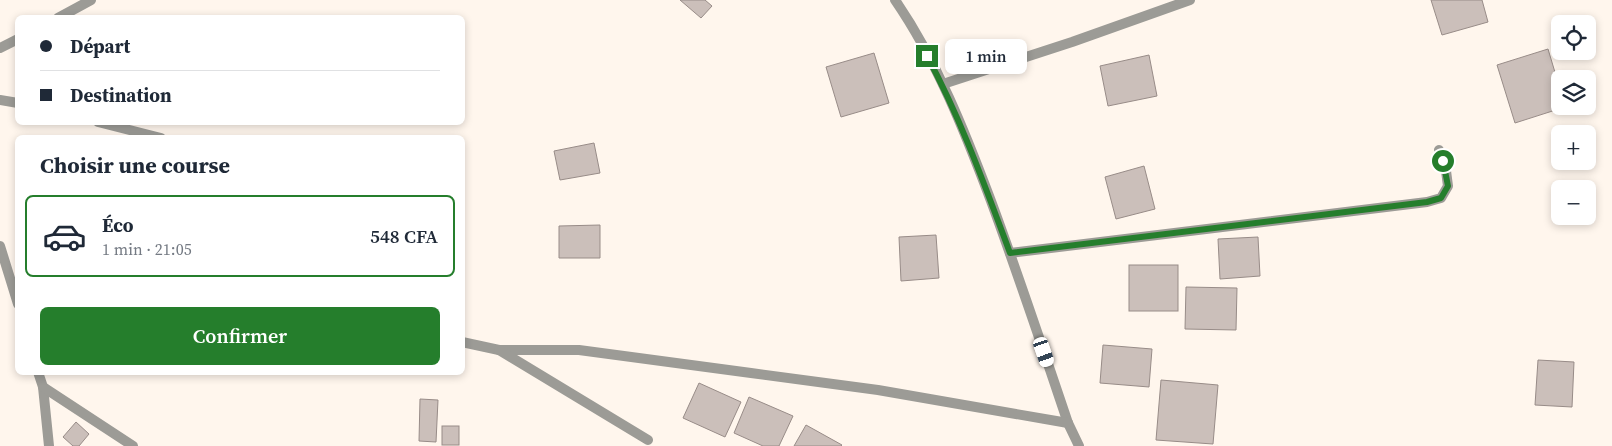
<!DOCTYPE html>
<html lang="fr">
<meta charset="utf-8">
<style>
body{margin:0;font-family:"Source Serif 4",serif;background:#f2f2f3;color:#1f2937;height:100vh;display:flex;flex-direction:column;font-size:19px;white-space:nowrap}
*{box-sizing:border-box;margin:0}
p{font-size:16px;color:#747a83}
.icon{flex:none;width:28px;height:28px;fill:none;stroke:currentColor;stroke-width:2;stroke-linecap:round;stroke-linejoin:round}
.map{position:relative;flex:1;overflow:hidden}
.sheet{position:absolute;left:15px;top:135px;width:450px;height:240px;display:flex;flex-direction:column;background:#fff;border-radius:8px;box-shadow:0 2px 8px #0003}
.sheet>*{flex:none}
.hud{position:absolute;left:15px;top:15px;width:450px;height:110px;border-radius:8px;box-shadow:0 2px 8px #0003;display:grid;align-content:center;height:110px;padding:0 25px;background:#fff}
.buttons{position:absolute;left:1551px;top:15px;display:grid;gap:10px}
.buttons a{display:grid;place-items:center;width:45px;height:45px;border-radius:8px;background:#fff;box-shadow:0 2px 8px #0003;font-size:25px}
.end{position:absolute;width:22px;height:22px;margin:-11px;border:6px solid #257e2c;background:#fff;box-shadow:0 0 0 2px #fff}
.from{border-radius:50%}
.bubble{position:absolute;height:35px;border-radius:8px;background:#fff;box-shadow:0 2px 8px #0003;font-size:16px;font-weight:600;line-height:35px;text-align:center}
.car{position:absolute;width:15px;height:30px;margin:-15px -8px;border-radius:6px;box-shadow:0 0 4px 1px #0007;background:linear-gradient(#fff 24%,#345 0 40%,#fff 0 76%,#345 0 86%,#fff 0)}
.hud b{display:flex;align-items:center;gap:18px;height:48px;font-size:19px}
.hud b+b{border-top:1px solid #e0e1e3}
.hud i{width:12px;height:12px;background:#1f2937}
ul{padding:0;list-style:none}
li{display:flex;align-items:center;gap:15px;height:82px;margin:0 10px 8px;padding:0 15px;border:2px solid transparent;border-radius:8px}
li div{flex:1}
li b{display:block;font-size:19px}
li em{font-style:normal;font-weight:600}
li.on{border-color:#257e2c}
li>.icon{width:45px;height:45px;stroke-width:1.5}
h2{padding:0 25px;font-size:22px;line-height:60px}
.action{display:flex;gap:10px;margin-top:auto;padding:10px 25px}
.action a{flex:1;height:58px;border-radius:8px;background:#257e2c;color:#fff;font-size:20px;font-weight:600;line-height:58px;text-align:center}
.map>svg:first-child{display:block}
</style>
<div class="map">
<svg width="1612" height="446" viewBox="0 0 1612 446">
<rect width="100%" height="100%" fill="#fff6ed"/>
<g fill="#cbbfba" stroke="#988c88">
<polygon points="680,0 705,0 712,6 701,18"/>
<polygon points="1431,0 1482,0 1488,22 1442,35"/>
<polygon points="1548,49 1560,89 1560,106 1565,107 1515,123 1497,65"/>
<polygon points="874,53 889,103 841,117 826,67"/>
<polygon points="1149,55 1157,96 1108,106 1100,66"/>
<polygon points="594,143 600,173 560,180 554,151"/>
<polygon points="1144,166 1155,209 1116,219 1105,177"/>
<polygon points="600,225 600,258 559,258 559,226"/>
<polygon points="936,235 939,278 901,281 899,237"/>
<polygon points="1258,237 1260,276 1220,279 1218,239"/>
<rect x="1129" y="265" width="49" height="46"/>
<polygon points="1186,287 1237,288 1236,330 1185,329"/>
<polygon points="1103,345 1152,349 1149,387 1100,383"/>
<polygon points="1538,360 1574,362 1572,407 1535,405"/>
<polygon points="1161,380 1218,385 1213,444 1156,440"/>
<polygon points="699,383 741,402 725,437 683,418"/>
<polygon points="749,397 793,416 779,446 763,446 734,433"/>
<polygon points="420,399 438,400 436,442 419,441"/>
<polygon points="76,422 89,434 79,446 73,446 63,437"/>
<polygon points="806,425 842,445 841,446 794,446"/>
<rect x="442" y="426" width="17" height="19"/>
</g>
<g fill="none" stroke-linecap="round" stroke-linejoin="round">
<g stroke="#9c9b96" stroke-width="10">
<path d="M895,0C937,61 965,132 991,201C1018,274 1043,349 1068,423L1079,446"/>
<polyline points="943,84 1072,42 1190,0"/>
<polyline points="0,100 18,103"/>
<polyline points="98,122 161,138"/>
<polyline points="0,246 18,304"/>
<polyline points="1010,253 1427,202 1441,198 1448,186 1446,171 1439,150"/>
<polyline points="462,342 499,350 579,350 751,373 878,390 1068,423"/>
<polyline points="499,350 648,440"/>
<polyline points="38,372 43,387 49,446"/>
<polyline points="43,387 133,446"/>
</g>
<g stroke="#9c9b96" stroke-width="10">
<polyline points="58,18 91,0"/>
<polyline points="0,48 18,39"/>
</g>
</g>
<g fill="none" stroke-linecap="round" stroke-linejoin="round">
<path stroke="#257e2c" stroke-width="6" d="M927,56C961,119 985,186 1010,253L1427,202L1441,198L1448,186L1443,161"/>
</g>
</svg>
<div class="buttons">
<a><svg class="icon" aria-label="locate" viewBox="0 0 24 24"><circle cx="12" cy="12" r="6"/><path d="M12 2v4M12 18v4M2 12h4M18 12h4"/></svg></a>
<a><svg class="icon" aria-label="layers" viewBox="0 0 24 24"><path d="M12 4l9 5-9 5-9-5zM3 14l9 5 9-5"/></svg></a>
<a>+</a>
<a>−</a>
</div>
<i class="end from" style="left:1443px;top:161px"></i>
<i class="end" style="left:927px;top:56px"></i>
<div class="bubble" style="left:945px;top:39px;width:82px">1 min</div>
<i class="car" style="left:1044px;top:352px;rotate:161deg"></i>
<div class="hud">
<b><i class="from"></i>Départ</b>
<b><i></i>Destination</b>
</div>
<section class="sheet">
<h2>Choisir une course</h2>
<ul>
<li class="on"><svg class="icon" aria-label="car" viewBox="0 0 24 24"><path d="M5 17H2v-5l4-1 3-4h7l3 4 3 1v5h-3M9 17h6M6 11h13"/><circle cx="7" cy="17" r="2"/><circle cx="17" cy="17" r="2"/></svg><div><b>Éco</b><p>1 min · 21:05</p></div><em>548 CFA</em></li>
</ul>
<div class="action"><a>Confirmer</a></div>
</section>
</div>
